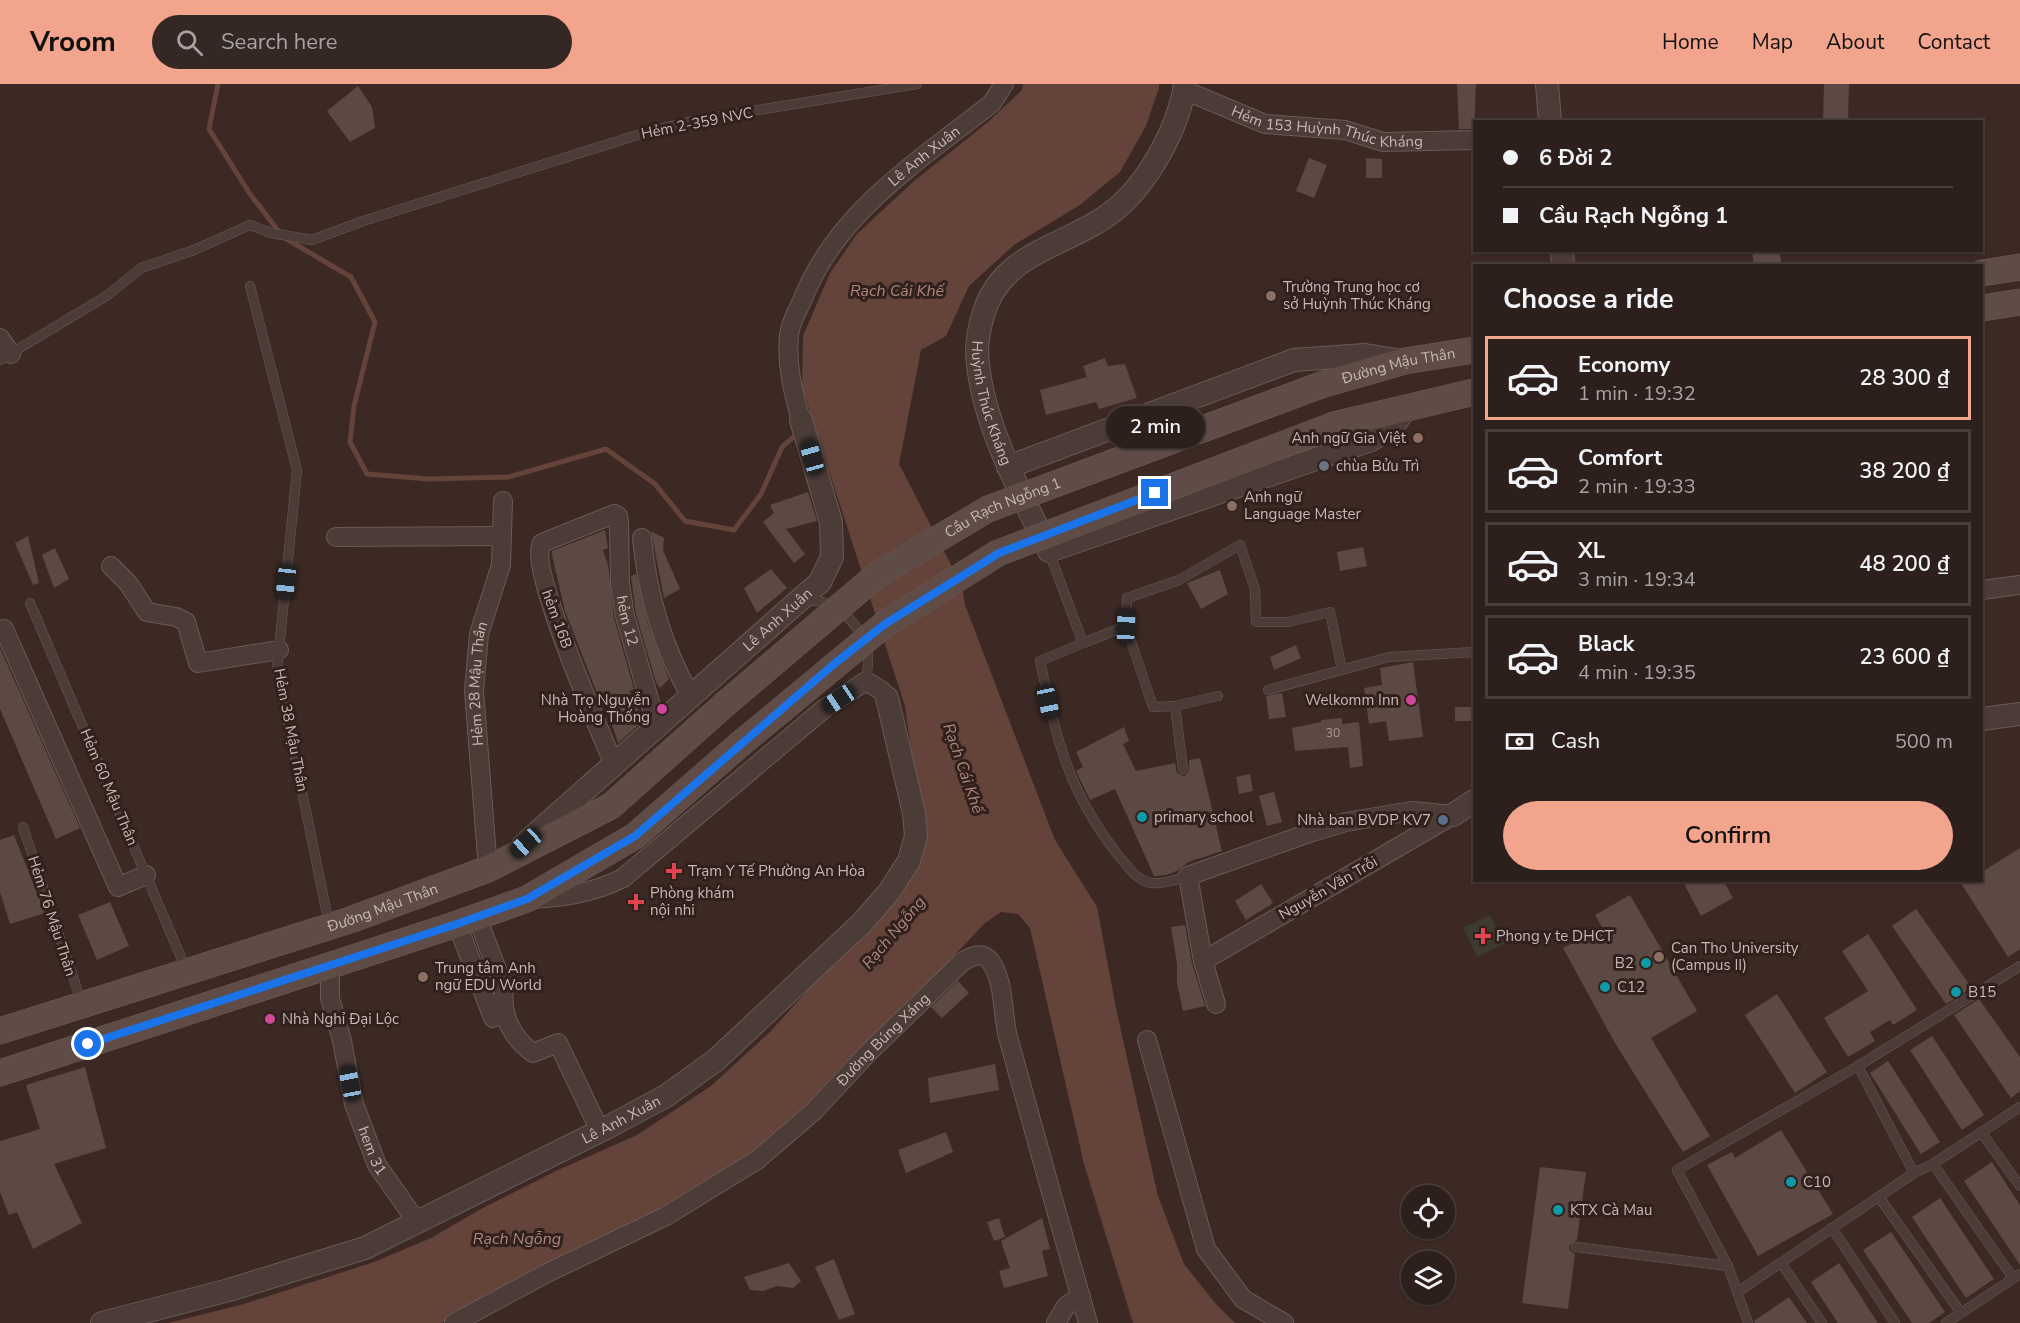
<!DOCTYPE html>
<meta charset="utf-8">
<style>
body{margin:0;font-family:"Nunito Sans",sans-serif;background:#352724;color:#f1f3f6;height:100vh;display:flex;flex-direction:column;font-size:22px;white-space:nowrap}
*{box-sizing:border-box;margin:0}
p{font-size:20px;color:#a7a2a3}
.icon{flex:none;width:33px;height:33px;fill:none;stroke:currentColor;stroke-width:2;stroke-linecap:round;stroke-linejoin:round}
.map{position:relative;flex:1;overflow:hidden}
.side{position:absolute;left:1473px;top:180px;width:510px;height:618px;display:flex;flex-direction:column;background:#2d1f1b;border-radius:0px;box-shadow:0 2px 4px #0004,0 0 0 2px #483d3a}
.side>*{flex:none}
.top-card{position:absolute;left:1473px;top:36px;width:510px;height:132px;border-radius:0px;box-shadow:0 2px 4px #0004,0 0 0 2px #483d3a;display:grid;align-content:center;height:132px;padding:0 30px;background:#2d1f1b}
.tools{position:absolute;left:1401px;top:1101px;display:grid;gap:12px}
.tools a{display:grid;place-items:center;width:54px;height:54px;border-radius:50%;background:#2d1f1b;box-shadow:0 2px 4px #0004,0 0 0 2px #483d3a;font-size:30px}
.end{position:absolute;width:27px;height:27px;margin:-14px;border:8px solid #1a73e8;background:#fff;box-shadow:0 0 0 3px #fff}
.from{border-radius:50%}
.bubble{position:absolute;height:42px;border-radius:21px;background:#2d1f1b;box-shadow:0 2px 4px #0004,0 0 0 2px #483d3a;font-size:20px;font-weight:600;line-height:42px;text-align:center}
.car{position:absolute;width:18px;height:36px;margin:-18px -9px;border-radius:8px;box-shadow:0 0 4px 2px #0007;background:linear-gradient(#222 24%,#8ab4d8 0 40%,#222 0 76%,#8ab4d8 0 86%,#222 0)}
.top-card b{display:flex;align-items:center;gap:21px;height:57px;font-size:22px}
.top-card b+b{border-top:2px solid #483d3a}
.top-card i{width:15px;height:15px;background:#f1f3f6}
ul{padding:0;list-style:none}
li{display:flex;align-items:center;gap:18px;height:84px;margin:0 12px 9px;padding:0 18px;border:3px solid #483d3a;border-radius:0px}
li div{flex:1}
li b{display:block;font-size:22px}
li em{font-style:normal;font-weight:600}
li.active{border-color:#f3a48c}
li>.icon{width:54px;height:54px;stroke-width:1.5}
h2{padding:0 30px;font-size:27px;line-height:72px}
.pay{display:flex;align-items:center;gap:15px;height:66px;padding:0 30px;font-size:22px}
.pay p{margin-inline-start:auto}
.button{display:flex;gap:12px;margin-top:auto;padding:12px 30px}
.button a{flex:1;height:69px;border-radius:36px;background:#f3a48c;color:#111;font-size:24px;font-weight:600;line-height:69px;text-align:center}
header{display:flex;align-items:center;gap:36px;box-sizing:border-box;height:84px;padding:0 30px;background:#f3a48c;color:#111}
header strong{font-size:28px}
nav{display:flex;gap:33px;margin-inline-start:auto;font-size:21px}
.search{width:420px;height:54px;background:#352724;display:flex;align-items:center;gap:15px;box-sizing:border-box;padding:0 21px;border-radius:33px;color:#a7a2a3;font-size:22px}
.map>svg:first-child{display:block}
</style>
<header>
<strong>Vroom</strong>
<div class="search"><svg class="icon" aria-label="search" viewBox="0 0 24 24"><circle cx="10" cy="10" r="6"/><path d="M15 15l6 6"/></svg>Search here</div>
<nav><a>Home</a><a>Map</a><a>About</a><a>Contact</a></nav>
</header>
<div class="map">
<svg width="2020" height="1239" viewBox="0 0 2020 1239">
<rect width="100%" height="100%" fill="#3c2924"/>
<polygon fill="#3d3a30" points="1490,831 1504,860 1477,873 1463,844"/>
<polygon fill="#64433a" points="1023,0 1159,0 1159,4 1146,42 1120,88 1080,121 1014,161 969,202 946,252 921,266 899,380 962,502 965,521 1055,756 1097,823 1117,929 1158,1112 1184,1180 1215,1219 1235,1239 1133,1239 1084,1080 1030,844 1018,830 1001,828 985,839 798,1037 739,1083 674,1121 483,1219 441,1239 168,1239 244,1220 374,1178 431,1154 479,1126 558,1086 637,1051 711,1002 770,948 817,896 922,746 905,622 802,303 803,252 830,189 857,150 914,97 987,39 1022,6"/>
<g fill="none" stroke-linecap="round" stroke-linejoin="round">
<polyline stroke="#64433a" stroke-width="5" points="218,0 209,45 250,110 283,153 351,193 375,238 354,322 350,358 367,390 429,395 508,393 606,365 655,400 685,437 734,446 761,410 782,363 799,348"/>
</g>
<g fill="#5d4943">
<polygon points="1457,0 1476,0 1474,45 1459,45"/>
<polygon points="1824,0 1849,0 1848,38 1823,38"/>
<polygon points="358,2 372,23 375,44 350,58 327,27"/>
<polygon points="1309,74 1327,81 1314,114 1296,107"/>
<polygon points="1366,74 1382,75 1382,94 1366,94"/>
<polygon points="1752,166 1780,166 1781,182 1754,182"/>
<polygon points="1105,274 1108,282 1125,280 1137,314 1099,325 1096,318 1046,331 1040,306 1087,293 1083,282"/>
<polygon points="808,408 817,437 786,445 805,470 794,479 763,438 774,429 770,421"/>
<polygon points="605,446 608,464 603,466 608,481 614,534 634,605 629,607 643,637 618,659 604,616 600,617 565,527 552,471 552,467"/>
<polygon points="651,447 664,454 663,466 680,505 664,514"/>
<polygon points="28,452 39,499 33,501 15,459"/>
<polygon points="1363,463 1367,482 1340,487 1337,468"/>
<polygon points="55,464 69,495 54,504 42,471"/>
<polygon points="771,485 787,504 757,529 744,504"/>
<polygon points="1220,486 1228,510 1201,525 1187,499"/>
<polygon points="636,490 648,540 669,595 660,604 656,598 636,530 631,492"/>
<polygon points="1296,561 1301,574 1274,586 1270,573"/>
<polygon points="0,564 80,744 56,755 0,625"/>
<polygon points="1413,578 1423,653 1389,657 1386,637 1369,640 1364,604 1382,601 1380,584"/>
<polygon points="1282,609 1286,633 1269,635 1266,612"/>
<rect x="1455" y="623" width="19" height="14"/>
<polygon points="1342,634 1342,640 1359,638 1363,682 1350,684 1348,663 1295,667 1292,644 1321,638 1321,636"/>
<polygon points="1124,643 1129,657 1123,660 1136,687 1175,679 1177,689 1184,692 1189,687 1189,676 1200,674 1222,767 1188,778 1179,786 1166,791 1154,792 1115,705 1090,716 1076,687 1083,683 1076,668"/>
<polygon points="1250,690 1253,707 1239,710 1236,693"/>
<polygon points="1274,708 1282,738 1267,742 1259,712"/>
<polygon points="14,751 45,829 10,840 0,808 0,756"/>
<polygon points="2020,764 2020,865 2008,873 1959,796 1982,796 1982,788"/>
<polygon points="1682,796 1723,796 1733,814 1701,832"/>
<polygon points="1261,800 1273,819 1246,836 1235,817"/>
<polygon points="1630,811 1697,927 1651,954 1710,1052 1683,1068 1615,959 1563,864 1602,843 1595,831"/>
<polygon points="110,818 129,862 97,876 78,831"/>
<polygon points="1916,825 1972,904 1946,920 1892,842"/>
<polygon points="1185,841 1192,880 1205,922 1183,927 1177,899 1177,880 1171,843"/>
<polygon points="1868,850 1917,926 1893,941 1890,936 1870,948 1875,957 1848,973 1824,934 1868,907 1842,867"/>
<polygon points="958,897 969,909 942,934 931,923"/>
<polygon points="1777,910 1827,988 1795,1009 1745,931"/>
<polygon points="1979,915 2020,973 2020,1007 2011,1014 1954,931"/>
<polygon points="1932,952 1984,1031 1962,1046 1910,966"/>
<polygon points="1888,977 1940,1058 1921,1070 1870,989"/>
<polygon points="995,980 999,1006 930,1019 928,994"/>
<polygon points="85,983 106,1064 54,1080 82,1139 33,1165 17,1128 9,1131 0,1108 0,1057 40,1045 26,1001"/>
<polygon points="1781,1046 1833,1130 1758,1172 1707,1081 1732,1068 1735,1074"/>
<polygon points="946,1048 953,1068 906,1089 898,1066"/>
<polygon points="1992,1078 2020,1121 2020,1181 1964,1097"/>
<polygon points="1540,1083 1586,1088 1577,1156 1569,1162 1570,1166 1575,1170 1568,1225 1522,1219"/>
<polygon points="1940,1114 1994,1195 1966,1214 1912,1133"/>
<polygon points="999,1134 1005,1153 994,1157 987,1138"/>
<polygon points="1042,1134 1050,1165 1042,1167 1048,1192 1004,1204 999,1187 1010,1184 1001,1157"/>
<polygon points="1891,1148 1945,1228 1929,1239 1912,1239 1863,1166"/>
<polygon points="834,1175 855,1230 839,1236 815,1183"/>
<polygon points="789,1179 801,1197 793,1204 777,1202 763,1207 750,1206 744,1193"/>
<polygon points="1839,1179 1878,1239 1838,1239 1811,1198"/>
<polygon points="1789,1213 1807,1239 1755,1239 1754,1237"/>
</g>
<g fill="none" stroke-linecap="round" stroke-linejoin="round">
<defs>
<g id="service">
<polyline points="250,202 297,386 277,585 329,840"/>
<polyline points="0,276 108,211 141,184 194,166 250,141 271,149 312,156 363,137 647,48 691,37 917,0"/>
<path d="M1049,468L1083,559L1040,577C1057,656 1067,706 1118,771C1128,782 1136,797 1152,799C1162,801 1178,795 1188,792"/>
<path d="M805,517C832,513 859,538 867,564C870,574 867,587 866,597"/>
<polyline points="30,519 186,885"/>
<polyline points="1083,559 1126,542"/>
<polyline points="1268,606 1389,573 1474,568"/>
<polyline points="1218,612 1175,622 1153,623 1126,542 1127,514 1179,496 1240,461 1255,505 1256,538 1288,538 1330,528 1342,586"/>
<polyline points="1175,622 1183,685"/>
<polyline points="23,743 82,920"/>
<polyline points="1858,982 1914,1089"/>
<polyline points="1981,1048 2020,1102"/>
<polyline points="1933,1080 2013,1194"/>
<polyline points="1879,1113 1961,1229"/>
<polyline points="1832,1144 1895,1239"/>
<polyline points="1576,1163 1728,1182 1748,1239"/>
<polyline points="1781,1179 1822,1239"/>
<polyline points="1728,1182 1677,1086 1858,982 2020,882"/>
<polyline points="1739,1207 1914,1089 1933,1080 2020,1023"/>
<polyline points="1946,1239 2020,1190"/>
</g>
<g id="minor">
<path id="s1" d="M1184,6L1265,40L1345,46L1383,58L1474,56"/>
<polyline points="0,254 11,270"/>
<path id="s2" d="M801,336C793,308 786,280 789,251C790,240 797,227 802,217C836,128 920,76 992,19L1004,0"/>
<polyline points="336,453 502,452"/>
<path d="M642,454C647,509 664,565 691,613"/>
<polyline points="111,482 128,499 147,528 176,533 186,538 198,579 279,566"/>
<polyline points="1982,506 2020,501"/>
<polyline points="4,545 118,803 146,791"/>
<path id="s3" d="M614,681C601,649 527,482 542,459L614,430L618,432L619,438L620,500L625,532L657,643"/>
<polygon points="1412,727 1453,731 1203,877 1188,792 1309,749 1346,738"/>
<path id="s4" d="M488,785L474,607L479,550L501,481L503,417"/>
<path d="M531,815C565,813 593,809 623,794L825,624L866,597L882,607L887,614"/>
<path d="M477,833L504,904C501,931 511,953 533,969L558,959L600,1047"/>
<polyline points="457,840 493,934"/>
<polyline points="1203,877 1216,920"/>
<path id="s5" d="M330,881V914L342,957L354,1020L377,1081L417,1138"/>
<polyline points="1147,956 1206,1165 1243,1215 1284,1239"/>
<path id="s6" d="M454,1239L549,1188L666,1132L757,1076L814,1027L868,969L962,878C972,872 982,867 990,877C1005,897 1002,930 1008,953C1034,1048 1061,1144 1088,1239"/>
<polyline points="1056,1239 1066,1222 1081,1212"/>
</g>
<g id="tertiary">
<path id="s7" d="M1185,0C1179,43 1147,102 1112,128C1067,163 1004,166 984,228C980,241 977,254 977,268C980,336 1020,407 1049,467L1371,356L1393,342L1406,324"/>
<polyline points="1547,0 1550,38"/>
<polyline points="1562,166 1563,182"/>
<polyline points="1008,383 1294,276 1365,271 1403,277"/>
<polyline points="1982,635 2020,630"/>
<polyline points="1453,731 1474,717"/>
<path id="s8" d="M523,761L820,498L832,473L831,438L801,336"/>
<path id="s9" d="M102,1239L229,1206L365,1164L610,1042L666,1012L716,976L862,839L889,808L909,777L916,752L914,729L887,614"/>
</g>
<g id="secondary">
<polyline points="1982,189 2020,183"/>
<polyline points="1982,224 2020,218"/>
<path id="s10" d="M1321,301L1405,277L1474,266"/>
<polyline points="1334,341 1474,308"/>
<path id="s11" d="M0,947L350,836L488,785L611,722L724,621"/>
<polyline points="0,989 457,840 527,815 635,752 739,661"/>
</g>
</defs>
<use href="#service" stroke="#6a5a56" stroke-width="10"/>
<use href="#minor" stroke="#6a5a56" stroke-width="20"/>
<use href="#tertiary" stroke="#6a5a56" stroke-width="24"/>
<use href="#secondary" stroke="#6a5a56" stroke-width="27"/>
<use href="#service" stroke="#4c3c38" stroke-width="9"/>
<use href="#minor" stroke="#4c3c38" stroke-width="18"/>
<use href="#tertiary" stroke="#4c3c38" stroke-width="22"/>
<use href="#secondary" stroke="#5f4c46" stroke-width="26"/>
<defs>
<g id="secondary-bridge">
<path id="s12" d="M724,621L877,491L988,425L1321,301"/>
<polyline points="739,661 885,540 998,469 1334,341"/>
</g>
</defs>
<use href="#secondary-bridge" stroke="#6a5a56" stroke-width="27" stroke-linecap="butt"/>
<use href="#secondary-bridge" stroke="#5f4c46" stroke-width="26"/>
</g>
<g fill="none" stroke-linecap="round" stroke-linejoin="round">
<polyline stroke="#1a73e8" stroke-width="8" points="88,960 457,840 527,815 635,752 834,580 885,540 999,469 1155,409"/>
</g>
<g fill="#8d6e63" stroke="#31211d" stroke-width="2">
<circle cx="1271" cy="212" r="6"/>
<circle cx="1418" cy="354" r="6"/>
<circle cx="1232" cy="422" r="6"/>
<circle cx="1659" cy="873" r="6"/>
<circle cx="423" cy="893" r="6"/>
</g>
<circle fill="#6b7280" stroke="#31211d" stroke-width="2" cx="1324" cy="382" r="6"/>
<g fill="#d1479c" stroke="#31211d" stroke-width="2">
<circle cx="1411" cy="616" r="6"/>
<circle cx="662" cy="625" r="6"/>
<circle cx="270" cy="935" r="6"/>
</g>
<g fill="#0f9aa8" stroke="#31211d" stroke-width="2">
<circle cx="1142" cy="733" r="6"/>
<circle cx="1646" cy="879" r="6"/>
<circle cx="1605" cy="903" r="6"/>
<circle cx="1956" cy="908" r="6"/>
<circle cx="1791" cy="1098" r="6"/>
<circle cx="1558" cy="1126" r="6"/>
</g>
<circle fill="#5c6f8a" stroke="#31211d" stroke-width="2" cx="1443" cy="736" r="6"/>
<g fill="#e0444e" stroke="#31211d" stroke-width="2">
<path d="M671 778h6v6h6v6h-6v6h-6v-6h-6v-6h6z"/>
<path d="M633 809h6v6h6v6h-6v6h-6v-6h-6v-6h6z"/>
<path d="M1480 843h6v6h6v6h-6v6h-6v-6h-6v-6h6z"/>
</g>
<g text-anchor="middle" stroke-width="6" stroke-linejoin="round" paint-order="stroke">
<g font-size="12" fill="#ac9c98">
<text x="1333" y="653">30</text>
</g>
<g font-size="15" fill="#c7b8b4" stroke="#31211d">
<text transform="translate(697 39) rotate(-11)" y="5">Hẻm 2-359 NVC</text>
<text dy="5" stroke="none"><textPath href="#s1" startOffset="150">Hẻm 153 Huỳnh Thúc Kháng</textPath></text>
<text dy="5" stroke="none"><textPath href="#s2" startOffset="315">Lê Anh Xuân</textPath></text>
<text dy="5" stroke="none"><textPath href="#s10" startOffset="80">Đường Mậu Thân</textPath></text>
<text dy="5" stroke="none"><textPath href="#s7" startOffset="411">Huỳnh Thúc Kháng</textPath></text>
<text dy="5" stroke="none"><textPath href="#s12" startOffset="344">Cầu Rạch Ngỗng 1</textPath></text>
<text transform="translate(557 535) rotate(70)" y="5">hẻm 16B</text>
<text dy="5" stroke="none"><textPath href="#s8" startOffset="340">Lê Anh Xuân</textPath></text>
<text dy="5" stroke="none"><textPath href="#s3" startOffset="423">hẻm 12</textPath></text>
<text dy="5" stroke="none"><textPath href="#s4" startOffset="186">Hẻm 28 Mậu Thân</textPath></text>
<text transform="translate(291 646) rotate(79)" y="5">Hẻm 38 Mậu Thân</text>
<text transform="translate(109 703) rotate(67)" y="5">Hẻm 60 Mậu Thân</text>
<text transform="translate(1328 804) rotate(-30)" y="5">Nguyễn Văn Trỗi</text>
<text dy="5" stroke="none"><textPath href="#s11" startOffset="402">Đường Mậu Thân</textPath></text>
<text transform="translate(52 832) rotate(72)" y="5">Hẻm 76 Mậu Thân</text>
<text dy="5" stroke="none"><textPath href="#s6" startOffset="519">Đường Búng Xáng</textPath></text>
<text dy="5" stroke="none"><textPath href="#s9" startOffset="560">Lê Anh Xuân</textPath></text>
<text dy="5" stroke="none"><textPath href="#s5" startOffset="192">hem 31</textPath></text>
</g>
<g font-size="15" fill="#c7b8b4" stroke="#31211d" text-anchor="start">
<text x="1283" y="208">Trường Trung học cơ<tspan x="1283" dy="17">sở Huỳnh Thúc Kháng</tspan></text>
<text x="1406" y="359" text-anchor="end">Anh ngữ Gia Việt</text>
<text x="1336" y="387">chùa Bửu Trì</text>
<text x="1244" y="418">Anh ngữ<tspan x="1244" dy="17">Language Master</tspan></text>
<text x="650" y="621" text-anchor="end">Nhà Trọ Nguyễn<tspan x="650" dy="17">Hoàng Thống</tspan></text>
<text x="1399" y="621" text-anchor="end">Welkomm Inn</text>
<text x="1154" y="738">primary school</text>
<text x="1431" y="741" text-anchor="end">Nhà ban BVDP KV7</text>
<text x="688" y="792">Trạm Y Tế Phường An Hòa</text>
<text x="650" y="814">Phòng khám<tspan x="650" dy="17">nội nhi</tspan></text>
<text x="1496" y="857">Phong y te DHCT</text>
<text x="1671" y="869">Can Tho University<tspan x="1671" dy="17">(Campus II)</tspan></text>
<text x="1634" y="884" text-anchor="end">B2</text>
<text x="435" y="889">Trung tâm Anh<tspan x="435" dy="17">ngữ EDU World</tspan></text>
<text x="1617" y="908">C12</text>
<text x="1968" y="913">B15</text>
<text x="282" y="940">Nhà Nghỉ Đại Lộc</text>
<text x="1803" y="1103">C10</text>
<text x="1570" y="1131">KTX Cà Mau</text>
</g>
<g font-size="16" font-style="italic" fill="#ae867c" stroke="#31211d">
<text x="897" y="212">Rạch Cái Khế</text>
<text transform="translate(964 684) rotate(71)" y="6">Rạch Cái Khế</text>
<text transform="translate(893 848) rotate(-50)" y="6">Rạch Ngỗng</text>
<text x="517" y="1160">Rạch Ngỗng</text>
</g>
</g>
</svg>
<div class="tools">
<a><svg class="icon" aria-label="locate" viewBox="0 0 24 24"><circle cx="12" cy="12" r="6"/><path d="M12 2v4M12 18v4M2 12h4M18 12h4"/></svg></a>
<a><svg class="icon" aria-label="layers" viewBox="0 0 24 24"><path d="M12 4l9 5-9 5-9-5zM3 14l9 5 9-5"/></svg></a>
</div>
<i class="end from" style="left:88px;top:960px"></i>
<i class="end" style="left:1155px;top:409px"></i>
<div class="bubble" style="left:1106px;top:322px;width:99px">2 min</div>
<i class="car" style="left:812px;top:373px;rotate:344deg"></i>
<i class="car" style="left:286px;top:498px;rotate:186deg"></i>
<i class="car" style="left:1126px;top:542px;rotate:2deg"></i>
<i class="car" style="left:839px;top:615px;rotate:236deg"></i>
<i class="car" style="left:1048px;top:618px;rotate:168deg"></i>
<i class="car" style="left:526px;top:759px;rotate:228deg"></i>
<i class="car" style="left:350px;top:999px;rotate:349deg"></i>
<div class="top-card">
<b><i class="from"></i>6 Đời 2</b>
<b><i></i>Cầu Rạch Ngỗng 1</b>
</div>
<section class="side">
<h2>Choose a ride</h2>
<ul>
<li class="active"><svg class="icon" aria-label="car" viewBox="0 0 24 24"><path d="M5 17H2v-5l4-1 3-4h7l3 4 3 1v5h-3M9 17h6M6 11h13"/><circle cx="7" cy="17" r="2"/><circle cx="17" cy="17" r="2"/></svg><div><b>Economy</b><p>1 min · 19:32</p></div><em>28 300 ₫</em></li>
<li><svg class="icon" aria-label="car" viewBox="0 0 24 24"><path d="M5 17H2v-5l4-1 3-4h7l3 4 3 1v5h-3M9 17h6M6 11h13"/><circle cx="7" cy="17" r="2"/><circle cx="17" cy="17" r="2"/></svg><div><b>Comfort</b><p>2 min · 19:33</p></div><em>38 200 ₫</em></li>
<li><svg class="icon" aria-label="car" viewBox="0 0 24 24"><path d="M5 17H2v-5l4-1 3-4h7l3 4 3 1v5h-3M9 17h6M6 11h13"/><circle cx="7" cy="17" r="2"/><circle cx="17" cy="17" r="2"/></svg><div><b>XL</b><p>3 min · 19:34</p></div><em>48 200 ₫</em></li>
<li><svg class="icon" aria-label="car" viewBox="0 0 24 24"><path d="M5 17H2v-5l4-1 3-4h7l3 4 3 1v5h-3M9 17h6M6 11h13"/><circle cx="7" cy="17" r="2"/><circle cx="17" cy="17" r="2"/></svg><div><b>Black</b><p>4 min · 19:35</p></div><em>23 600 ₫</em></li>
</ul>
<div class="pay"><svg class="icon" aria-label="cash" viewBox="0 0 24 24"><path d="M3 7h18v10H3z"/><circle cx="12" cy="12" r="2"/></svg>Cash<p>500 m</p></div>
<div class="button"><a>Confirm</a></div>
</section>
</div>
